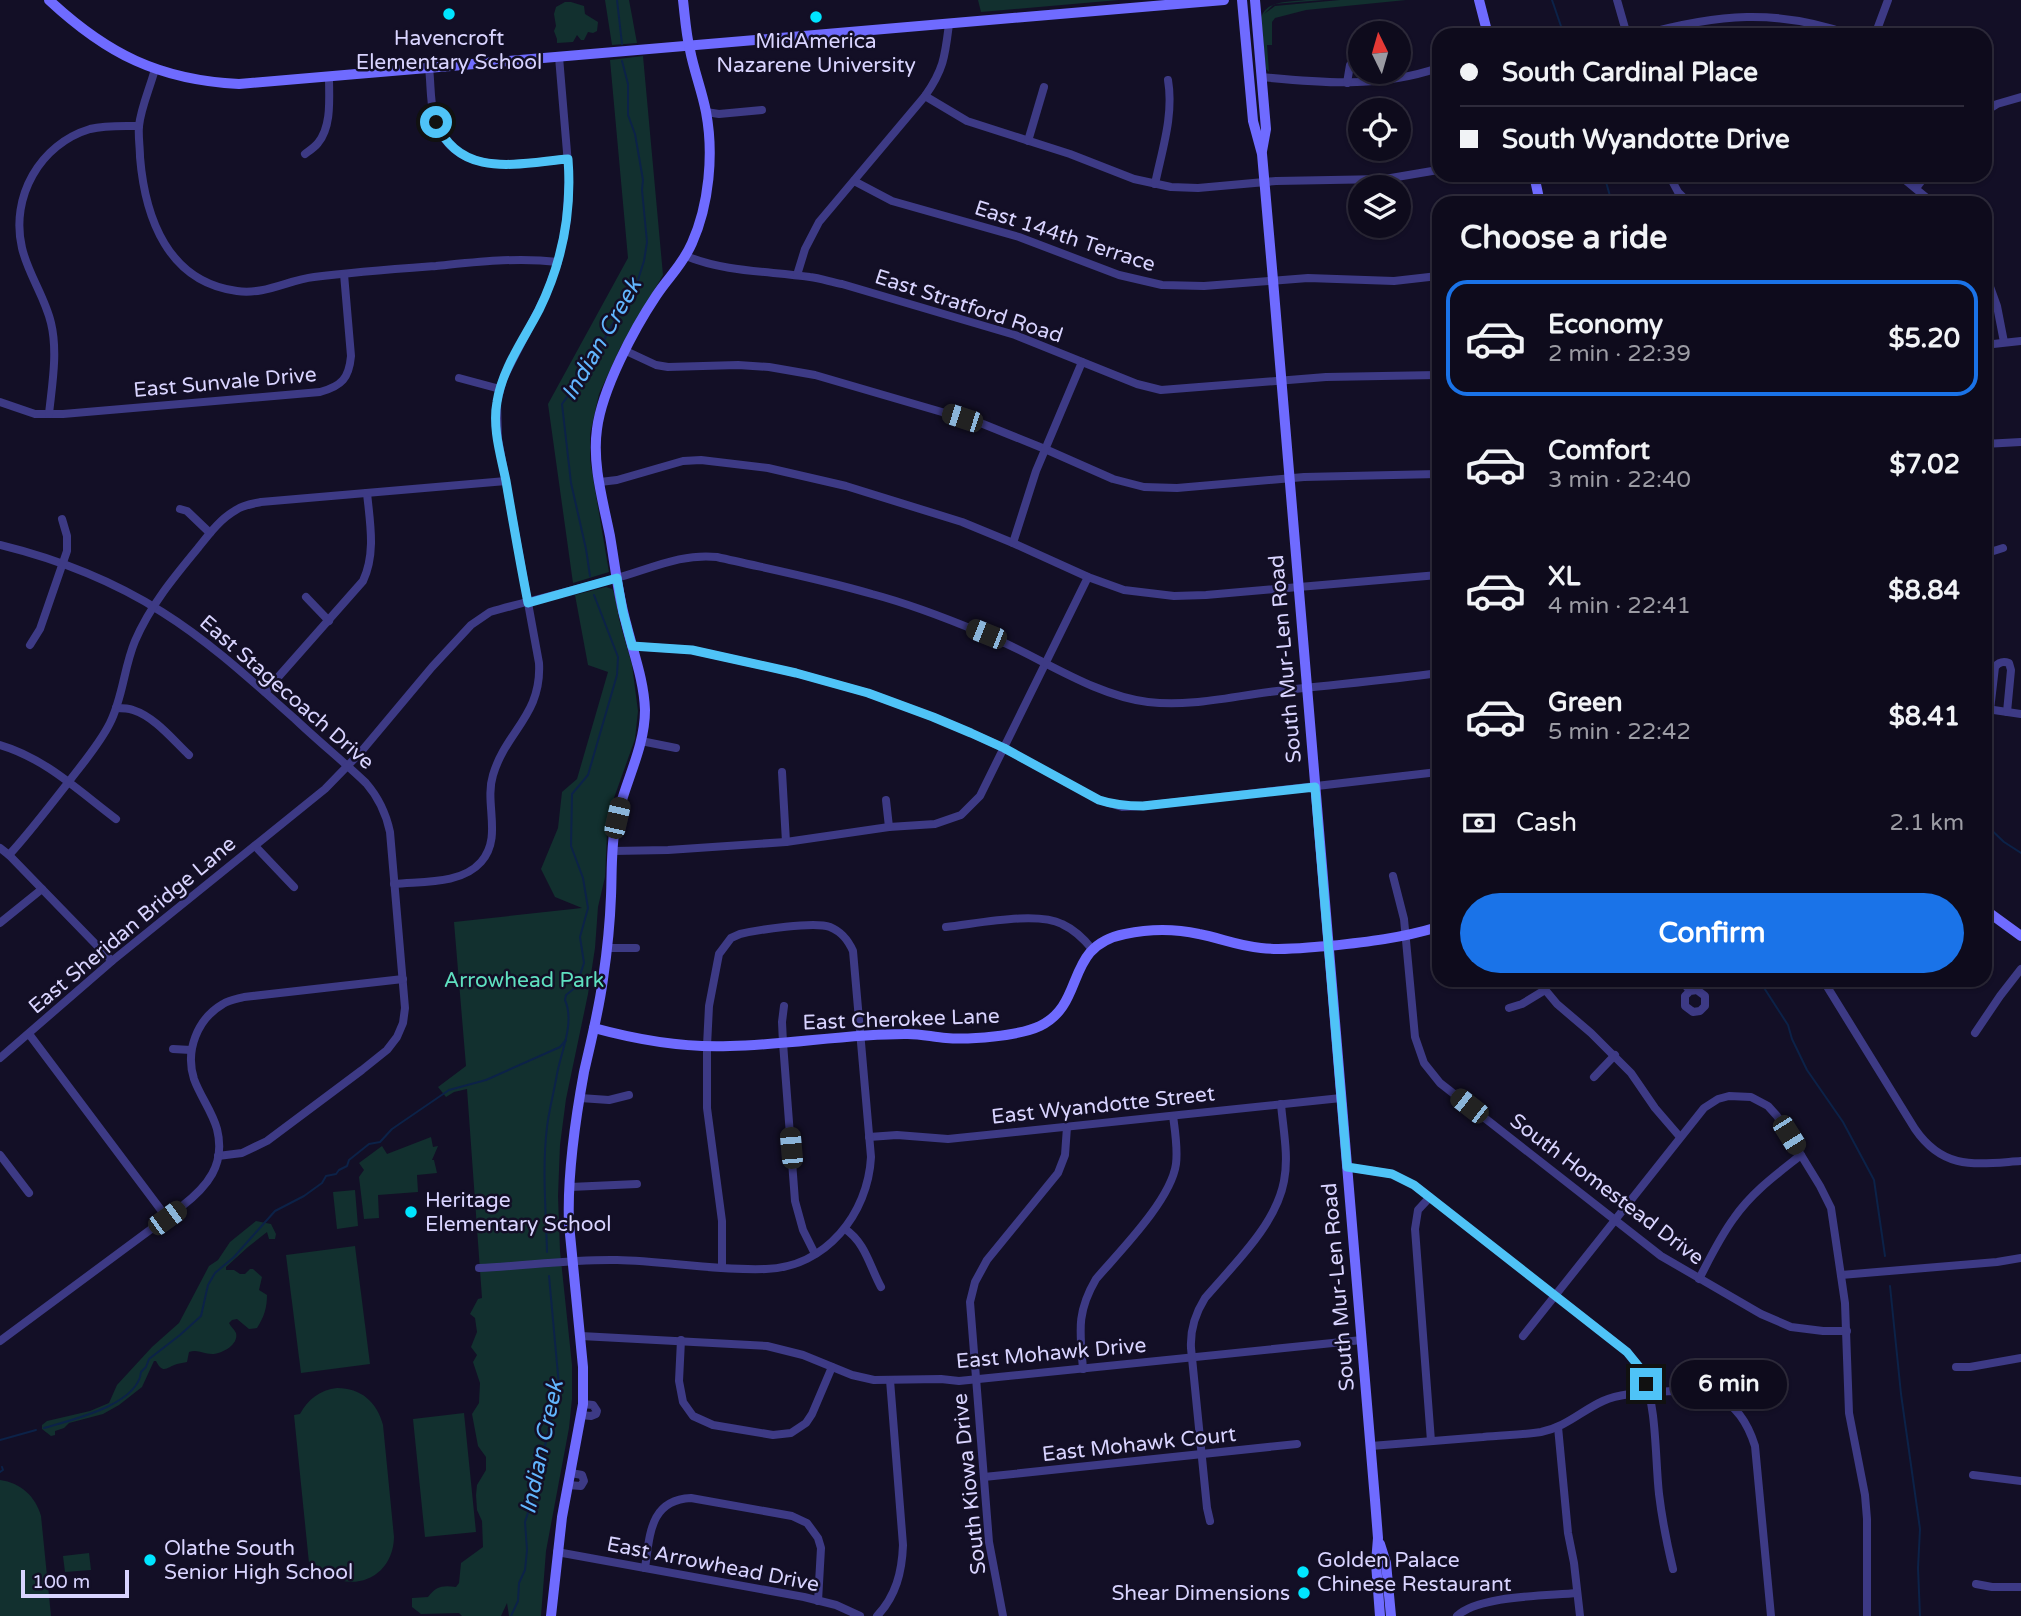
<!DOCTYPE html>
<meta charset="utf-8">
<style>
body{margin:0;font-family:"Varela Round",sans-serif;background:#171425;color:#f1f3f6;height:100vh;display:flex;flex-direction:column;font-size:26px;white-space:nowrap}
*{box-sizing:border-box;margin:0}
p{font-size:23px;color:#9b9ba3}
.icon{flex:none;width:38px;height:38px;fill:none;stroke:currentColor;stroke-width:2;stroke-linecap:round;stroke-linejoin:round}
.map{position:relative;flex:1;overflow:hidden}
.sheet{position:absolute;left:1432px;top:196px;width:560px;height:791px;display:flex;flex-direction:column;background:#0e0b1c;border-radius:21px;box-shadow:0 2px 5px #0004,0 0 0 2px #2e2b3b}
.sheet>*{flex:none}
.top-card{position:absolute;left:1432px;top:28px;width:560px;height:154px;border-radius:21px;box-shadow:0 2px 5px #0004,0 0 0 2px #2e2b3b;display:grid;align-content:center;height:154px;padding:0 28px;background:#0e0b1c}
.needle{width:46px;rotate:355deg}
.controls{position:absolute;left:1348px;top:21px;display:grid;gap:14px}
.controls a{display:grid;place-items:center;width:63px;height:63px;border-radius:50%;background:#0e0b1c;box-shadow:0 2px 5px #0004,0 0 0 2px #2e2b3b;font-size:35px}
.scale{position:absolute;left:21px;bottom:18px;width:108px;box-sizing:border-box;padding-left:7px;border:4px solid #d9d4ff;border-top:0;font-size:19px;line-height:24px;white-space:nowrap;color:#d9d4ff;-webkit-text-stroke:5px #130f26;paint-order:stroke}
.end{position:absolute;width:32px;height:32px;margin:-16px;border:9px solid #4fc3f7;background:#111;box-shadow:0 0 0 4px #111}
.from{border-radius:50%}
.bubble{position:absolute;height:49px;border-radius:24px;background:#0e0b1c;box-shadow:0 2px 5px #0004,0 0 0 2px #2e2b3b;font-size:23px;font-weight:700;line-height:49px;text-align:center}
.car{position:absolute;width:21px;height:42px;margin:-21px -10px;border-radius:9px;box-shadow:0 0 5px 2px #0007;background:linear-gradient(#222 24%,#8ab4d8 0 40%,#222 0 76%,#8ab4d8 0 86%,#222 0)}
.top-card b{display:flex;align-items:center;gap:24px;height:66px;font-size:26px}
.top-card b+b{border-top:2px solid #2e2b3b}
.top-card i{width:18px;height:18px;background:#f1f3f6}
ul{padding:0;list-style:none}
li{display:flex;align-items:center;gap:21px;height:116px;margin:0 14px 10px;padding:0 14px;border:4px solid transparent;border-radius:21px}
li div{flex:1}
li b{display:block;font-size:26px}
li em{font-style:normal;font-weight:700}
li.selected{border-color:#1a73e8}
li>.icon{width:63px;height:63px;stroke-width:1.5}
h2{padding:0 28px;font-size:32px;line-height:84px}
.pay{display:flex;align-items:center;gap:18px;height:77px;padding:0 28px;font-size:26px}
.pay p{margin-inline-start:auto}
.action{display:flex;gap:14px;margin-top:auto;padding:14px 28px}
.action a{flex:1;height:80px;border-radius:42px;background:#1a73e8;color:#fff;font-size:28px;font-weight:700;line-height:80px;text-align:center}
.map>svg:first-child{display:block}
</style>
<div class="map">
<svg width="2021" height="1616" viewBox="0 0 2021 1616">
<rect width="100%" height="100%" fill="#130f26"/>
<g fill="#12302f">
<polygon points="605,0 629,0 637,43 612,45"/>
<polygon points="978,0 1119,0 981,12"/>
<path d="M1306,0H1324L1274,4L1264,14L1275,6L1340,0H1406L1306,10L1275,18L1272,22V45H1267L1269,72L1266,69L1261,18C1266,0 1289,2 1306,0Z"/>
<polygon points="565,2 571,2 584,6 585,14 598,22 597,31 593,33 588,32 584,40 581,40 577,35 573,42 557,43 557,39 554,31 556,26 554,14 556,7"/>
<polygon points="643,56 663,275 620,348 599,394 590,434 590,460 609,572 573,583 548,404 628,258 610,60"/>
<path d="M606,587L612,589L615,594L619,619L632,665L638,711L635,739L614,798L607,834L605,877L598,907L595,948L588,994L566,1099L560,1145L558,1196L560,1251L572,1365V1399L569,1428L546,1551L541,1616H509L507,1603L501,1616H462L459,1613L421,1614L412,1607V1598L428,1597C436,1586 443,1585 456,1587L459,1583L461,1563L483,1547L482,1521L477,1510L476,1495L477,1485L486,1470V1457L478,1446L472,1414L479,1403L480,1383L473,1362L477,1355L471,1347L477,1332L475,1318L470,1314L478,1299L482,1298L467,1089L454,1092L446,1097L438,1087L466,1066L454,922L582,908L555,897L541,869L558,828L562,792L577,779L608,672L588,665L575,595Z"/>
<polygon points="431,1137 433,1147 438,1146 432,1160 434,1160 437,1173 417,1175 418,1192 378,1195 379,1218 364,1219 359,1177 364,1170 359,1163 382,1146 387,1154"/>
<polygon points="355,1190 358,1226 337,1229 333,1192"/>
<path d="M256,1221L271,1224L276,1234L275,1239H269L267,1232L248,1247L226,1267V1270H234L240,1274H245L250,1269H253L262,1277L259,1290L267,1295C267,1308 264,1317 257,1328L249,1329L237,1319L232,1320L229,1323C231,1327 234,1329 236,1333C239,1345 221,1354 212,1354C203,1354 198,1349 189,1352L187,1362C184,1363 180,1363 177,1364C167,1367 163,1375 156,1361H154L142,1387L119,1405L103,1414L69,1423L64,1428L55,1431V1435L51,1436L42,1429V1425L47,1421L90,1411L109,1403L117,1385L152,1347L179,1323L209,1266L218,1260L230,1242Z"/>
<polygon points="355,1246 370,1364 301,1373 286,1255"/>
<path d="M337,1388C361,1388 377,1402 383,1425L394,1537C393,1583 342,1597 314,1563H309L294,1415L300,1414C308,1399 320,1390 337,1388Z"/>
<polygon points="464,1413 476,1532 425,1537 413,1419"/>
<path d="M0,1480C21,1483 35,1496 41,1516L51,1616H0Z"/>
<polygon points="89,1553 91,1570 65,1572 63,1556"/>
</g>
<g fill="none" stroke-linecap="round" stroke-linejoin="round">
<g stroke="#0c2248" stroke-width="2">
<polyline points="617,0 622,44"/>
<polyline points="1552,0 1564,35"/>
<polyline points="1604,175 1612,203"/>
<polyline points="590,576 586,549 571,483 562,404 595,359 608,332 637,283 644,261 647,242 642,190 643,180 635,134 628,115 628,84 622,61"/>
<polyline points="1984,823 2004,842 2021,853"/>
<polyline points="1759,980 1788,1025 1792,1039 1807,1070 1843,1122 1874,1180 1885,1256"/>
<path d="M547,1252C546,1211 542,1168 547,1127C549,1110 554,1092 557,1074C561,1052 575,1023 565,1000L566,995L576,987L584,963L580,937L588,908L583,878L571,846L572,794L588,775L617,675L618,657L594,595"/>
<polyline points="1890,1286 1901,1394 1920,1529 1918,1568 1920,1616"/>
<path d="M44,1428C71,1420 138,1405 141,1372L146,1367L149,1359L180,1335L201,1316L208,1285L215,1273L234,1257L275,1211L304,1196L322,1183L326,1176L336,1174L339,1170L347,1166L349,1160L369,1144L380,1142L392,1129L449,1090L486,1080L560,1047L566,1040"/>
<polyline points="0,1440 36,1430"/>
<polyline points="0,1472 3,1470 2,1467"/>
<polyline points="511,1616 518,1601 519,1583 525,1570 527,1550 525,1522 533,1497 559,1386 549,1276"/>
</g>
<g stroke="#3d3a85" stroke-width="8">
<polyline points="1617,0 1627,35"/>
<path d="M1641,35C1717,14 1776,8 1852,35"/>
<polyline points="1875,35 1888,0"/>
<path d="M429,68C431,84 430,101 434,116C451,180 520,163 568,159"/>
<path d="M155,69C150,88 141,107 139,126C138,136 140,147 140,157C145,218 168,282 237,291C265,295 288,280 314,277C355,272 396,269 436,266C477,262 517,257 558,262"/>
<path d="M1261,77C1322,83 1380,88 1438,68"/>
<polyline points="1347,83 1350,65 1360,59"/>
<polyline points="925,96 967,121 1070,154 1134,179 1171,187 1198,188 1276,181 1385,179 1438,170"/>
<polyline points="706,112 719,114 762,110"/>
<polyline points="1984,112 1997,104 2021,97"/>
<polyline points="1028,141 1044,87"/>
<path d="M305,154C309,151 315,147 318,143C332,126 329,98 329,77"/>
<polyline points="1669,175 1678,192 1689,203"/>
<polyline points="1899,175 1933,203"/>
<polyline points="854,181 892,201 1019,237 1119,275 1162,285 1204,286 1308,278 1394,281 1438,276"/>
<path d="M1155,184C1162,150 1174,115 1168,80"/>
<polyline points="1916,188 1926,175"/>
<path d="M686,256C725,272 768,271 810,277C820,278 831,282 842,284L1015,335L1137,384L1161,390L1326,377L1438,375"/>
<polyline points="1984,270 1997,306 2004,342"/>
<path d="M797,275L805,249L819,222L925,96C944,69 945,56 949,24"/>
<polyline points="1984,345 2021,341"/>
<polyline points="626,351 656,365 668,367 738,365 769,367 815,375 983,424 1045,449 1113,479 1144,487 1177,488 1304,477 1438,474"/>
<polyline points="459,378 500,389"/>
<path d="M0,402L35,414H63L320,392C342,386 349,378 351,356L344,274"/>
<path d="M49,414C52,385 58,352 51,323C45,297 28,274 22,248C10,197 40,144 90,129C106,125 122,126 139,126"/>
<polyline points="1984,444 2021,442"/>
<polyline points="600,482 617,480 683,461 701,460 768,468 846,486 962,522 1013,543 1088,577 1124,590 1174,596 1206,595 1438,575"/>
<polyline points="180,509 187,511 210,533"/>
<polyline points="1013,543 1036,471 1082,362"/>
<path d="M0,545C57,559 113,581 162,612C210,642 252,681 295,719C318,741 343,761 366,783C379,798 386,813 390,832L405,1008L403,1023L397,1037L387,1050L362,1070L267,1141L242,1153L218,1156"/>
<polyline points="1984,554 2003,548"/>
<polyline points="306,597 329,621"/>
<polyline points="30,645 40,629 67,551 67,536 62,519"/>
<polyline points="632,646 692,650 796,673 868,693 933,717 971,733 1004,748 1099,800 1122,807 1143,806 1438,772"/>
<path d="M265,692L363,581C376,553 370,523 367,493"/>
<path d="M116,708C122,708 128,708 133,710C155,717 173,740 189,755"/>
<polyline points="1987,709 2021,714"/>
<path d="M1990,710L1995,667C1999,662 2003,661 2009,663L2011,670L2007,712"/>
<polyline points="641,741 676,748"/>
<path d="M0,745C45,758 80,792 116,819"/>
<polyline points="782,772 786,842"/>
<polyline points="886,800 889,827"/>
<polyline points="255,846 294,887"/>
<polyline points="0,848 9,855 112,961"/>
<polyline points="613,851 668,850 786,842 889,827 935,824 961,815 980,796 1088,577"/>
<path d="M9,855C30,832 48,808 67,784C82,764 99,745 110,723C123,697 124,667 135,641C150,606 174,577 198,548C209,534 220,519 236,510C243,505 252,504 261,502L506,481"/>
<polyline points="1393,876 1404,919 1415,1037 1424,1063 1440,1083 1661,1256 1761,1314 1791,1327 1823,1331 1847,1331"/>
<path d="M394,884C421,881 461,885 481,862C503,837 484,804 493,775C506,731 542,715 539,663L498,439L497,402L503,379L546,295L558,262L566,226L569,176L559,57"/>
<polyline points="0,923 42,889"/>
<path d="M946,927C976,924 1036,911 1062,924C1075,930 1084,939 1092,949"/>
<polyline points="607,948 636,948"/>
<polyline points="1537,980 1557,1004 1591,1033 1631,1073 1655,1108 1680,1137"/>
<polyline points="1681,980 1690,991 1697,990 1705,996 1705,1006 1700,1011 1693,1012 1685,1006 1685,996 1690,991"/>
<path d="M1823,980L1915,1129C1944,1171 1976,1164 2021,1161"/>
<polyline points="784,1006 782,1022 783,1043 795,1201 803,1230 815,1254"/>
<polyline points="1509,1008 1522,1004 1545,990"/>
<polyline points="1975,1033 2000,996 2021,969"/>
<polyline points="29,1034 167,1218"/>
<polyline points="173,1049 191,1050"/>
<path d="M0,1058L112,961L325,789L360,753L432,667L471,625L490,612C532,600 575,590 617,578C650,569 682,553 717,557C769,569 821,579 872,594C910,604 946,618 982,633C1036,654 1091,695 1148,702C1189,707 1229,697 1269,692C1326,685 1382,681 1438,673"/>
<polyline points="1594,1077 1615,1055"/>
<polyline points="580,1098 609,1100 629,1095"/>
<polyline points="869,1137 897,1135 948,1139 1341,1098"/>
<polyline points="0,1155 29,1193"/>
<path d="M1347,1167L1392,1174L1414,1185L1627,1352C1633,1359 1639,1365 1643,1374C1657,1407 1655,1458 1659,1494C1662,1519 1667,1544 1673,1569"/>
<polyline points="570,1187 637,1184"/>
<polyline points="1430,1197 1418,1210 1415,1229 1431,1441"/>
<path d="M845,1229C865,1242 870,1267 881,1287"/>
<path d="M479,1268C525,1266 571,1259 617,1260C666,1261 716,1271 766,1269C826,1267 868,1214 871,1157L853,951C848,940 842,932 830,927C814,921 758,930 740,934L731,938L719,954L709,1006L707,1046V1108L722,1221V1267"/>
<polyline points="1841,1275 1997,1262 2021,1258"/>
<path d="M1699,1279C1710,1258 1720,1237 1734,1218C1752,1192 1777,1174 1801,1155"/>
<polyline points="581,1336 767,1346 803,1355 852,1375 874,1380 941,1379 959,1381 1362,1340"/>
<polyline points="1523,1336 1704,1108 1718,1099 1729,1096 1751,1097 1768,1106 1777,1116 1801,1155 1820,1186 1831,1208 1845,1303 1849,1413 1865,1495 1867,1519 1867,1616"/>
<polyline points="681,1340 679,1381 683,1402 693,1416 713,1425 773,1435 791,1433 806,1423 812,1414 832,1367"/>
<path d="M0,1341L181,1207C207,1187 226,1165 217,1129C212,1111 200,1096 194,1079C185,1051 197,1019 223,1004C229,1000 237,999 244,997L403,979"/>
<polyline points="1956,1367 1970,1367 2021,1358"/>
<path d="M1083,1369C1080,1332 1076,1313 1096,1279C1120,1251 1171,1200 1176,1164C1178,1148 1175,1131 1173,1116"/>
<polyline points="581,1415 591,1416 596,1414 597,1411 593,1405 583,1404"/>
<polyline points="1558,1427 1568,1533 1574,1563 1580,1616"/>
<path d="M1371,1446C1408,1443 1445,1440 1483,1437C1502,1435 1522,1435 1541,1432C1566,1427 1581,1411 1603,1401C1619,1394 1637,1393 1655,1392C1706,1388 1738,1392 1755,1446L1771,1616"/>
<polyline points="1973,1475 2021,1481"/>
<polyline points="984,1477 1297,1444"/>
<polyline points="568,1485 581,1486 584,1481 582,1475 571,1473"/>
<path d="M1210,1521L1207,1508L1191,1348C1190,1329 1195,1314 1205,1298C1233,1265 1276,1225 1284,1181C1289,1156 1283,1129 1281,1104"/>
<polyline points="557,1552 804,1597 836,1605 860,1616"/>
<path d="M645,1568C650,1536 649,1500 691,1498L792,1516L807,1523L818,1538L821,1548L818,1601"/>
<polyline points="1976,1584 1992,1587 2021,1587"/>
<path d="M877,1616C896,1596 902,1572 903,1545L890,1380"/>
<polyline points="1003,1616 989,1542 970,1302 975,1282 987,1260 1058,1173 1065,1155 1067,1127"/>
<path d="M1457,1616C1479,1595 1547,1596 1577,1593"/>
</g>
<g stroke="#6f6bff" stroke-width="10">
<path d="M49,0C107,54 159,80 239,84L1224,0"/>
<polyline points="1242,0 1253,121 1262,154 1273,280 1375,1500 1378,1538 1376,1563 1380,1616"/>
<polyline points="1255,0 1266,129 1262,151"/>
<polyline points="1479,0 1488,35"/>
<polyline points="1534,175 1540,203"/>
<polyline points="1984,909 2021,936"/>
<path d="M594,1028C638,1040 684,1048 730,1046C788,1045 846,1034 904,1034C918,1033 932,1037 946,1038C969,1040 1019,1036 1040,1026C1087,1003 1063,946 1125,934C1149,929 1176,929 1199,934C1220,938 1239,946 1261,948C1284,951 1306,947 1329,946C1367,942 1402,938 1438,927"/>
<polyline points="1380,1544 1386,1563 1391,1616"/>
<path d="M551,1616L562,1517L583,1404V1367L569,1224C567,1175 575,1121 584,1072C591,1041 599,1010 603,979C607,952 610,924 611,896C612,873 611,850 615,827C622,787 645,750 645,710C644,680 633,652 626,623C618,595 615,565 610,536C603,501 592,464 597,429C602,389 634,329 656,296C669,276 682,266 692,243C709,205 714,154 706,112C702,91 694,71 690,50C686,34 685,17 683,0"/>
</g>
</g>
<g fill="none" stroke-linecap="round" stroke-linejoin="round">
<path stroke="#4fc3f7" stroke-width="9" d="M436,122C460,180 519,163 568,159C572,211 562,263 539,310C524,339 502,369 497,402C492,428 501,456 506,481C513,522 520,562 528,603L617,578L623,612L632,646L692,650L796,673L868,693L933,717L971,733L1004,748L1099,800C1114,805 1127,806 1143,806L1315,787L1347,1167L1392,1174L1414,1185L1627,1352L1640,1368L1646,1384"/>
</g>
<g fill="#00e5ff" stroke="#130f26" stroke-width="2.5">
<circle cx="449" cy="14" r="7"/>
<circle cx="816" cy="17" r="7"/>
<circle cx="411" cy="1212" r="7"/>
<circle cx="150" cy="1560" r="7"/>
<circle cx="1303" cy="1572" r="7"/>
<circle cx="1304" cy="1593" r="7"/>
</g>
<g text-anchor="middle" stroke-width="5" stroke-linejoin="round" paint-order="stroke">
<g font-size="21" fill="#d9d4ff" stroke="#130f26" text-anchor="start">
<text x="449" y="45" text-anchor="middle">Havencroft<tspan x="449" dy="24">Elementary School</tspan></text>
<text x="816" y="48" text-anchor="middle">MidAmerica<tspan x="816" dy="24">Nazarene University</tspan></text>
<text x="425" y="1207">Heritage<tspan x="425" dy="24">Elementary School</tspan></text>
<text x="164" y="1555">Olathe South<tspan x="164" dy="24">Senior High School</tspan></text>
<text x="1317" y="1567">Golden Palace<tspan x="1317" dy="24">Chinese Restaurant</tspan></text>
<text x="1290" y="1600" text-anchor="end">Shear Dimensions</text>
</g>
<g font-size="21" fill="#d9d4ff" stroke="#130f26">
<text transform="translate(1065 236) rotate(18)" y="7">East 144th Terrace</text>
<text transform="translate(969 306) rotate(18)" y="7">East Stratford Road</text>
<text transform="translate(225 382) rotate(-5)" y="7">East Sunvale Drive</text>
<text transform="translate(1285 659) rotate(-95)" y="7">South Mur-Len Road</text>
<text transform="translate(287 692) rotate(41)" y="7">East Stagecoach Drive</text>
<text transform="translate(132 925) rotate(-40)" y="7">East Sheridan Bridge Lane</text>
<text transform="translate(901 1019) rotate(-2)" y="7">East Cherokee Lane</text>
<text transform="translate(1103 1105) rotate(-6)" y="7">East Wyandotte Street</text>
<text transform="translate(1607 1189) rotate(37)" y="7">South Homestead Drive</text>
<text transform="translate(1338 1287) rotate(-95)" y="7">South Mur-Len Road</text>
<text transform="translate(1051 1353) rotate(-5)" y="7">East Mohawk Drive</text>
<text transform="translate(1139 1444) rotate(-6)" y="7">East Mohawk Court</text>
<text transform="translate(969 1484) rotate(-96)" y="7">South Kiowa Drive</text>
<text transform="translate(713 1564) rotate(11)" y="7">East Arrowhead Drive</text>
</g>
<g font-size="21" fill="#5fe0c0" stroke="#130f26">
<text x="524" y="987">Arrowhead Park</text>
</g>
<g font-size="23" font-style="italic" fill="#62b6ff" stroke="#130f26">
<text transform="translate(601 339) rotate(-60)" y="8">Indian Creek</text>
<text transform="translate(541 1447) rotate(-78)" y="8">Indian Creek</text>
</g>
</g>
</svg>
<div class="controls">
<a><svg class="needle" viewBox="-14 -14 28 28"><path d="M0-13l5 13h-10z" fill="#e53935"/><path d="M0 13l5-13h-10z" fill="#9b9ba3"/></svg></a>
<a><svg class="icon" aria-label="locate" viewBox="0 0 24 24"><circle cx="12" cy="12" r="6"/><path d="M12 2v4M12 18v4M2 12h4M18 12h4"/></svg></a>
<a><svg class="icon" aria-label="layers" viewBox="0 0 24 24"><path d="M12 4l9 5-9 5-9-5zM3 14l9 5 9-5"/></svg></a>
</div>
<div class="scale">100 m</div>
<i class="end from" style="left:436px;top:122px"></i>
<i class="end" style="left:1646px;top:1384px"></i>
<div class="bubble" style="left:1671px;top:1360px;width:116px">6 min</div>
<i class="car" style="left:962px;top:418px;rotate:288deg"></i>
<i class="car" style="left:986px;top:634px;rotate:292deg"></i>
<i class="car" style="left:617px;top:818px;rotate:13deg"></i>
<i class="car" style="left:1469px;top:1106px;rotate:308deg"></i>
<i class="car" style="left:1789px;top:1135px;rotate:148deg"></i>
<i class="car" style="left:791px;top:1148px;rotate:355deg"></i>
<i class="car" style="left:167px;top:1218px;rotate:54deg"></i>
<div class="top-card">
<b><i class="from"></i>South Cardinal Place</b>
<b><i></i>South Wyandotte Drive</b>
</div>
<section class="sheet">
<h2>Choose a ride</h2>
<ul>
<li class="selected"><svg class="icon" aria-label="car" viewBox="0 0 24 24"><path d="M5 17H2v-5l4-1 3-4h7l3 4 3 1v5h-3M9 17h6M6 11h13"/><circle cx="7" cy="17" r="2"/><circle cx="17" cy="17" r="2"/></svg><div><b>Economy</b><p>2 min · 22:39</p></div><em>$5.20</em></li>
<li><svg class="icon" aria-label="car" viewBox="0 0 24 24"><path d="M5 17H2v-5l4-1 3-4h7l3 4 3 1v5h-3M9 17h6M6 11h13"/><circle cx="7" cy="17" r="2"/><circle cx="17" cy="17" r="2"/></svg><div><b>Comfort</b><p>3 min · 22:40</p></div><em>$7.02</em></li>
<li><svg class="icon" aria-label="car" viewBox="0 0 24 24"><path d="M5 17H2v-5l4-1 3-4h7l3 4 3 1v5h-3M9 17h6M6 11h13"/><circle cx="7" cy="17" r="2"/><circle cx="17" cy="17" r="2"/></svg><div><b>XL</b><p>4 min · 22:41</p></div><em>$8.84</em></li>
<li><svg class="icon" aria-label="car" viewBox="0 0 24 24"><path d="M5 17H2v-5l4-1 3-4h7l3 4 3 1v5h-3M9 17h6M6 11h13"/><circle cx="7" cy="17" r="2"/><circle cx="17" cy="17" r="2"/></svg><div><b>Green</b><p>5 min · 22:42</p></div><em>$8.41</em></li>
</ul>
<div class="pay"><svg class="icon" aria-label="cash" viewBox="0 0 24 24"><path d="M3 7h18v10H3z"/><circle cx="12" cy="12" r="2"/></svg>Cash<p>2.1 km</p></div>
<div class="action"><a>Confirm</a></div>
</section>
</div>
